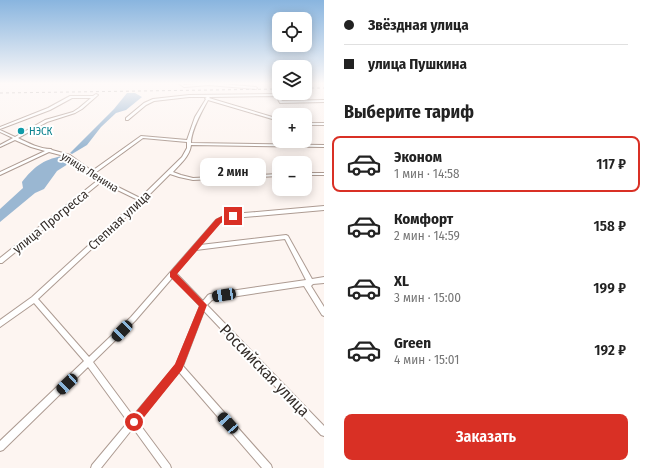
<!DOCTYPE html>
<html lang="ru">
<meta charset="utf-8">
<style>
body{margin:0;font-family:"Fira Sans Condensed",sans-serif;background:#f6f6f6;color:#222;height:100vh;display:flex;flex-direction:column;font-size:15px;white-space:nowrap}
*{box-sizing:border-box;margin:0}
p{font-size:13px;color:#767676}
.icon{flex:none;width:22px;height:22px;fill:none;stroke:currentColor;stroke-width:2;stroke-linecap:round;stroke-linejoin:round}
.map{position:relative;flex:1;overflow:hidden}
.details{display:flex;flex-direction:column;background:#fff;width:324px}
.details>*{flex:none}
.top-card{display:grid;align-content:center;height:88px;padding:0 20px;background:#fff}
.fabs{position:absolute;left:272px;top:12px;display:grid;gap:8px}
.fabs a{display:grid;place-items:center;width:40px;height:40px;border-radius:8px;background:#fff;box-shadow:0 2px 10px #0003;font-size:20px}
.end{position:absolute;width:18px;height:18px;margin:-9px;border:5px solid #d93025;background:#fff;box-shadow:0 0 0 2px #fff}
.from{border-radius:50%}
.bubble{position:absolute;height:28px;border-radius:8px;background:#fff;box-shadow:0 2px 10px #0003;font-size:13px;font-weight:600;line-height:28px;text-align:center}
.car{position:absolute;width:12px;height:24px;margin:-12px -6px;border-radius:5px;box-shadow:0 0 3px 1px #0007;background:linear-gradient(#222 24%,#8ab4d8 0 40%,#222 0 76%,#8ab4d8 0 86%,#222 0)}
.top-card b{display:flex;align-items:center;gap:14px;height:38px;font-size:15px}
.top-card b+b{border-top:1px solid #e0e0e0}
.top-card i{width:10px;height:10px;background:#222}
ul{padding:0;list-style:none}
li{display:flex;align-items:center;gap:12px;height:56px;margin:0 8px 6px;padding:0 12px;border:2px solid transparent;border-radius:8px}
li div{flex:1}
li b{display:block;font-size:15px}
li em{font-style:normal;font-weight:600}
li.selected{border-color:#d93025}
li>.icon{width:36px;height:36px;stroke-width:1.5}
h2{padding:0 20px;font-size:18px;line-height:48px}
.cta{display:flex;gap:8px;margin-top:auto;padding:8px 20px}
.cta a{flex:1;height:46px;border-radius:8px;background:#d93025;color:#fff;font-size:16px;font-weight:600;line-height:46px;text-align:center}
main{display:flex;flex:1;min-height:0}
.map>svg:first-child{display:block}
</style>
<main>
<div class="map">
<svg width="324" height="468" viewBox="0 0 324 468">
<rect width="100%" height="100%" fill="#fdf5f1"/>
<g fill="#9ab7d2">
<polygon points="127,93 135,93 142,97 126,110 116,113 101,127 87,145 72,154 70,153 114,109"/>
<path d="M62,156L66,158L68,164L57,171L44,189L35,193L0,222V209L23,188L22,182C34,167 42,160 62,156Z"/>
</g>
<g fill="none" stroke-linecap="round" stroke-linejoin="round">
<defs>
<g id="minor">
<polygon points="178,83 181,83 184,85 210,83 256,87 257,88 256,89 209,85 184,87"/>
<path d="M96,94L98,95L82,109L75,113L47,122L18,138C28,143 40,149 51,149L52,150L70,155L92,171L141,136L187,140L195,117L206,99L205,98L207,97H189L154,101L146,105L128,120H126V118L144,103L153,99L189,95L277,94H278L282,101L324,100V102L281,103H280L276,96L210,97L209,98L279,119V121L208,100C202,111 191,130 191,143L324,145V147L191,145C190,156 180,164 173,172L181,175L193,178L279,174V176L193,180L179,177L170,174L143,201L38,299L89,357L131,317L216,220L222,217L233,214L324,206V210L233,218L225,220L220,222L200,245L286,235L288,236L312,279L324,277V283L313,284L311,286L324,307V316L322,315L304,286L212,300L207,305L324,426V436L321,435L204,311L183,366L271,465L272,468H262L179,372L138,422L170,465L171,468H162L133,428L101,468H91L92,465L128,422L88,367L3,450L0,451V441L84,361L34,303L0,327V320L32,297L138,200L101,182L2,263H0V258L98,180L92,175H90L89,173L68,157L49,152L0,175V172L45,151L31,147L15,140L0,147V145L13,138L0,132V130L15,137L45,120L73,112L79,108L91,98H72L50,110L0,129V127L48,108L70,96H93ZM143,138L187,142V148L182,157L140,198L102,179L95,173ZM285,239L306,280L210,294L208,295L203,301L176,273L196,250ZM173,277L200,306L176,365L133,416L93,362L135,321Z"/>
<rect x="305" y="123" width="19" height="2"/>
<rect x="305" y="173" width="19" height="2"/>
</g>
</defs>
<use href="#minor" stroke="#ad9b92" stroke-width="2"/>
<use href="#minor" fill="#fff" fill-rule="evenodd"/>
<g stroke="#837c78" stroke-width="1" stroke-dasharray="3 3" stroke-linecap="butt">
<polyline points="305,88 324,88"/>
<polyline points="0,93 279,89"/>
</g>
</g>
<linearGradient id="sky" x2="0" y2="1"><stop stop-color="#89b5df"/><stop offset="0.56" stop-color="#fefaf9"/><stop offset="1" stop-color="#fefaf9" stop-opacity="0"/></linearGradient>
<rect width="324" height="149" fill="url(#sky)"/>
<polygon fill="#d93025" points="233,214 235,215 235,218 225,220 221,223 177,274 207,305 182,370 137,426 134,428 130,426 129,422 130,419 175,364 199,306 170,277 170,272 216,219 222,216"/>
<circle fill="#0f9aa8" stroke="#fff" stroke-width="1.5" cx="21" cy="131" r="4"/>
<g text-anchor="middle" stroke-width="4" stroke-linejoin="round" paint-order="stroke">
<g font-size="11" fill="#0d838f" stroke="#fff" text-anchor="start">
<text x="29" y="135">НЭСК</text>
</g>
<g font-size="11" fill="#332c28" stroke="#fff">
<text transform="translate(90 172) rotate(32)" y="4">улица Ленина</text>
</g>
<g font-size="13" fill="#332c28" stroke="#fff">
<text transform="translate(119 220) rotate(-43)" y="5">Степная улица</text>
<text transform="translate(50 221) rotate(-39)" y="5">улица Прогресса</text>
</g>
<g font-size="16" fill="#332c28" stroke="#fff">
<text transform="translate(265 370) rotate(46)" y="6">Российская улица</text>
</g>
</g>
</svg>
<div class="fabs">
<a><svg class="icon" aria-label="locate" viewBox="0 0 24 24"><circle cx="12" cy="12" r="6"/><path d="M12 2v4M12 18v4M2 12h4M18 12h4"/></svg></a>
<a><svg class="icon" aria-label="layers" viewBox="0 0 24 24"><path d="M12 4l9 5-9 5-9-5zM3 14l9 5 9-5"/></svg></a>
<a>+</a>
<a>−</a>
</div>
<i class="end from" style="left:134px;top:422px"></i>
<i class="end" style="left:233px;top:216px"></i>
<div class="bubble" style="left:200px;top:158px;width:66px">2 мин</div>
<i class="car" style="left:224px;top:295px;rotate:261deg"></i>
<i class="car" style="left:122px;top:331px;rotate:224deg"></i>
<i class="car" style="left:67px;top:384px;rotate:227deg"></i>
<i class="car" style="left:228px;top:423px;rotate:318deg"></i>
</div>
<section class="details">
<div class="top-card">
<b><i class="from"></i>Звёздная улица</b>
<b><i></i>улица Пушкина</b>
</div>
<h2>Выберите тариф</h2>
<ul>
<li class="selected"><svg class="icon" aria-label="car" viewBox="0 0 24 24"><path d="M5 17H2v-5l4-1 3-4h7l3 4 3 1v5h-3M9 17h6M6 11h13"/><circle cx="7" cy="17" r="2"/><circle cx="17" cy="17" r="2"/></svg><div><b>Эконом</b><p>1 мин · 14:58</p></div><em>117 ₽</em></li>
<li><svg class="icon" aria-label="car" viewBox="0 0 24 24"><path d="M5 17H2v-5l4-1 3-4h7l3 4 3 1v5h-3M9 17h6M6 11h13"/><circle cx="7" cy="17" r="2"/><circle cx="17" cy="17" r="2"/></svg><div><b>Комфорт</b><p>2 мин · 14:59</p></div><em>158 ₽</em></li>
<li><svg class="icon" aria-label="car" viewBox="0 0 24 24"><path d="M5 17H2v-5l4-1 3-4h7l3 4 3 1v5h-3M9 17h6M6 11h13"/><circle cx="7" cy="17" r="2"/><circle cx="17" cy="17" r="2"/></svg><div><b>XL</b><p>3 мин · 15:00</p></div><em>199 ₽</em></li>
<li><svg class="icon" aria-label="car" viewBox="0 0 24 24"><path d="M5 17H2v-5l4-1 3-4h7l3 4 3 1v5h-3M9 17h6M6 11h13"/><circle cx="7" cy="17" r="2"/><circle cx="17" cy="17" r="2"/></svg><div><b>Green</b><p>4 мин · 15:01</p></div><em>192 ₽</em></li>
</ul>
<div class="cta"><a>Заказать</a></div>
</section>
</main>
